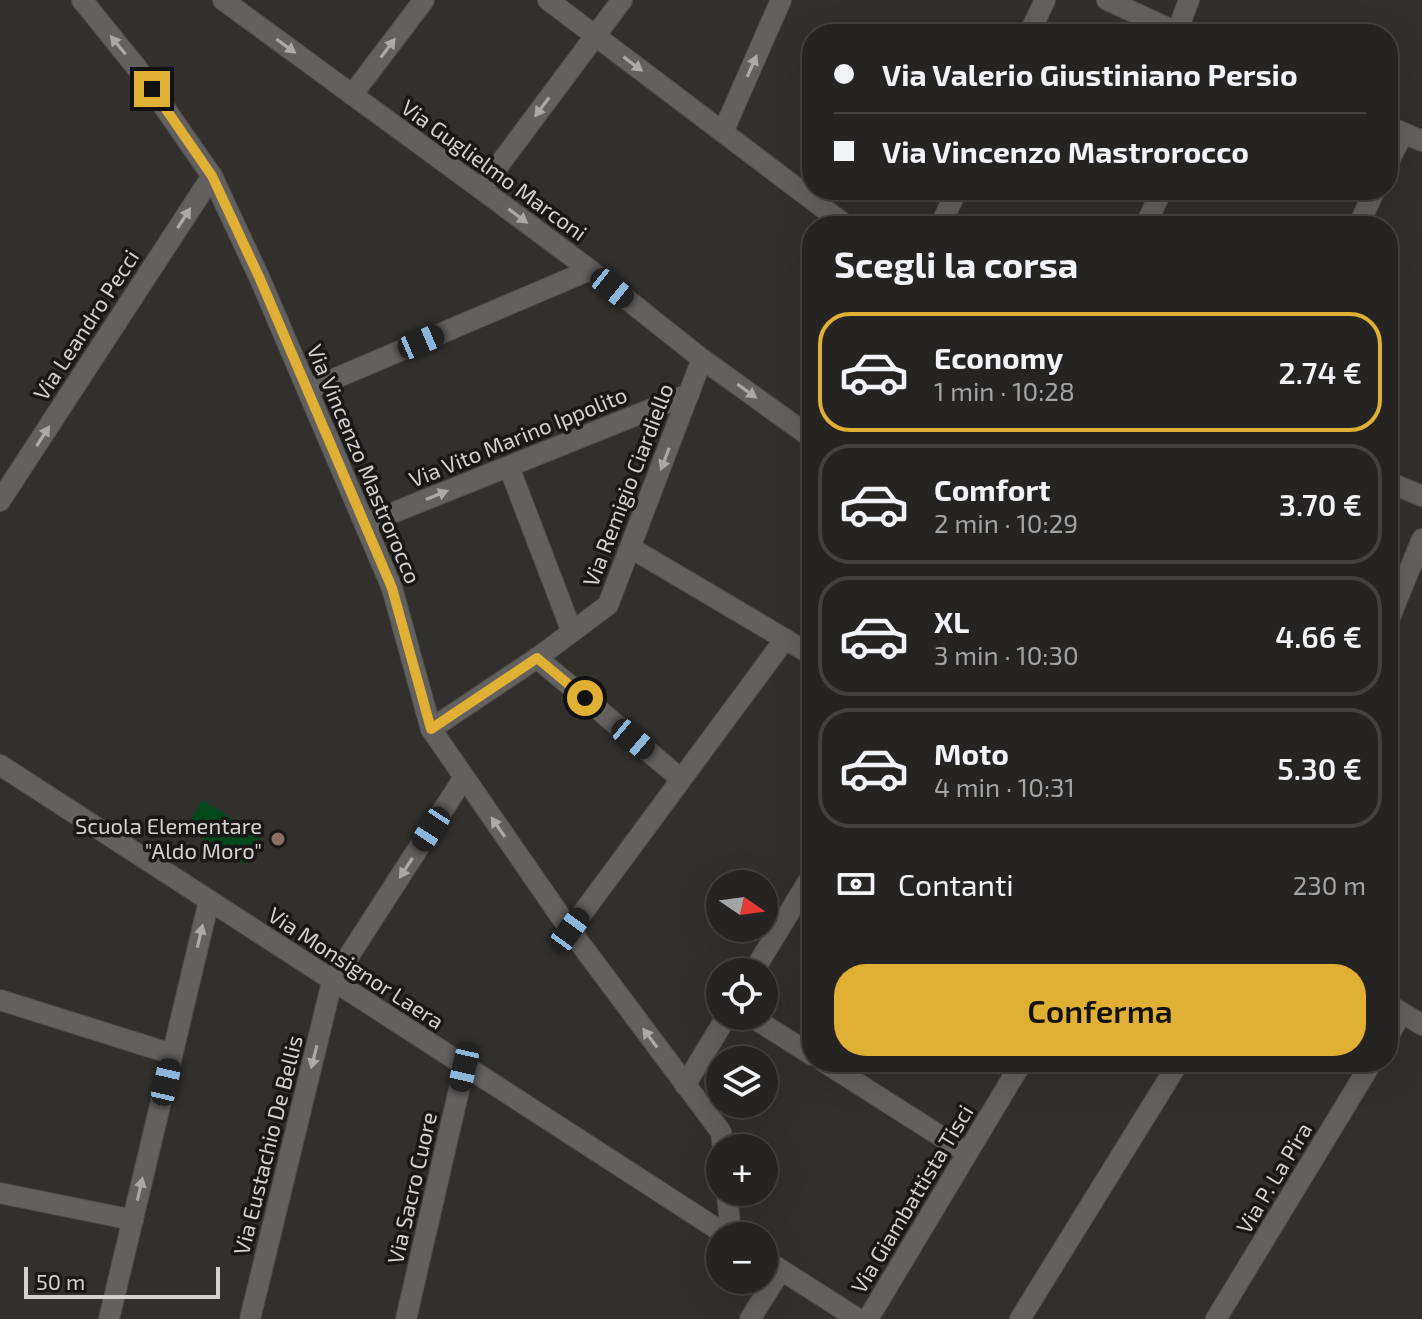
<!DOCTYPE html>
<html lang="it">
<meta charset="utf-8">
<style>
body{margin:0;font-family:"Exo 2",sans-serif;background:#2d2c2a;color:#f1f3f6;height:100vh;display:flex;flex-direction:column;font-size:30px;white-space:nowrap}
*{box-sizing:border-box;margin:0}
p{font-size:26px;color:#a3a4a5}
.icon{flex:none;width:44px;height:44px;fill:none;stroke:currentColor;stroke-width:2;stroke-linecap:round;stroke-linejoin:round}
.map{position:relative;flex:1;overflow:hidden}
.panel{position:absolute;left:802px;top:216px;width:596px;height:856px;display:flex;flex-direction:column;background:#252422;border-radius:32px;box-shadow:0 8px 32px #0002,0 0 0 2px #424140}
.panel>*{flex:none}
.hud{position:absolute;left:802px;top:24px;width:596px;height:176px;border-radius:32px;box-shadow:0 8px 32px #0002,0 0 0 2px #424140;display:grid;align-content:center;height:176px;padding:0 32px;background:#252422}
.needle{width:52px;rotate:103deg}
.buttons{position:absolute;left:706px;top:870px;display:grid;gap:16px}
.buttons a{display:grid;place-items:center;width:72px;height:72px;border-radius:50%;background:#252422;box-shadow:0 8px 32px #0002,0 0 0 2px #424140;font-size:40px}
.scale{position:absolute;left:24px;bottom:20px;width:196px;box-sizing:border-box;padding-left:8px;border:4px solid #d3d2d1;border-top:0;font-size:22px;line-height:28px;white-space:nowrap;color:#d3d2d1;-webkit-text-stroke:6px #191817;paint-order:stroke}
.end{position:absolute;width:36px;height:36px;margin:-18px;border:10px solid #e0b034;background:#111;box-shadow:0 0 0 4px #111}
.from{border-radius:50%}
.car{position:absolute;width:24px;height:48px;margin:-24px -12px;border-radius:10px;box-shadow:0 0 6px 2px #0007;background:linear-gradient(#222 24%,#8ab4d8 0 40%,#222 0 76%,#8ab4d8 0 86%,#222 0)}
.hud b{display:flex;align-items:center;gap:28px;height:76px;font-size:30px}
.hud b+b{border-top:2px solid #424140}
.hud i{width:20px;height:20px;background:#f1f3f6}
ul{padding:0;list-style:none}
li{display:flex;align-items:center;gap:24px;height:120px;margin:0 16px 12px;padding:0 16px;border:4px solid #424140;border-radius:32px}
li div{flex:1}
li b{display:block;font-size:30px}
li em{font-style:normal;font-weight:600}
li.selected{border-color:#e0b034}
li>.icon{width:72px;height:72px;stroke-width:1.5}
h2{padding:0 32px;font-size:36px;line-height:96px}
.pay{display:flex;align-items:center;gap:20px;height:88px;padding:0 32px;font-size:30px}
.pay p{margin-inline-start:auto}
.action{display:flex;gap:16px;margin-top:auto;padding:16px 32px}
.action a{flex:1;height:92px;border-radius:32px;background:#e0b034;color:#111;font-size:32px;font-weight:600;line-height:92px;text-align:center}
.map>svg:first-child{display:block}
</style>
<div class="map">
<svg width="1422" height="1319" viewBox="0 0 1422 1319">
<rect width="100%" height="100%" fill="#31302d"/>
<polygon fill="#03481c" points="203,800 261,837 244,864 186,828"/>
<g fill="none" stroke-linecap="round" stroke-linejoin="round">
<defs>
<g id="minor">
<polyline points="82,0 137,68 212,176 260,279 392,588 431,729 570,930 721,1132 723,1148"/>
<polyline points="223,0 481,189 590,270 702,359 812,438"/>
<polyline points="548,0 847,226"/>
<polyline points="1107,0 1181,34"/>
<polyline points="1177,32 1189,0"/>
<polyline points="1029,34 1045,0"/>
<polyline points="352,95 424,0"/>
<polyline points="1388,126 1422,141"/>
<polyline points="723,132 781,0"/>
<polyline points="1388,163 1403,133"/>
<polyline points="481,189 622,0"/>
<polyline points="940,226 957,190"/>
<polyline points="1145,226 1162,190"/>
<polyline points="1358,226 1375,190"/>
<polyline points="308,390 590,270"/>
<polyline points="509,467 572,632"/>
<polyline points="1388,482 1422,496"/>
<polyline points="0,501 212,176"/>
<polyline points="365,524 689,394"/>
<polyline points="631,548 812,655"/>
<polyline points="1388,622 1422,539"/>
<polyline points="537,658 681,779"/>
<polyline points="431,729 537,658 608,605 702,359"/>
<polyline points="570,930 785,639"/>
<polyline points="753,972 812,875"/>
<polyline points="0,1000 172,1054"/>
<polyline points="1388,1004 1422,1025"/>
<polyline points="750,1016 812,1055"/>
<polyline points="1388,1036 1402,1013"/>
<polyline points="824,1062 967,1153"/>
<polyline points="685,1085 727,1016"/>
<polyline points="727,1192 731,1236"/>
<polyline points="0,1193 133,1220"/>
<polyline points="109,1319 209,901"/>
<polyline points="250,1319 332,982 463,779"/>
<polyline points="406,1319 464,1068"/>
<polyline points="750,1319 781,1270"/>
<polyline points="868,1319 1022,1062"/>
<polyline points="1020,1319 1179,1062"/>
<polyline points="1216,1319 1372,1062"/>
</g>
<g id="tertiary">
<polyline points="0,765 728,1236"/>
<polyline points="764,1259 858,1319"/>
</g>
</defs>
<use href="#minor" stroke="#4e4d4b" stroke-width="22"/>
<use href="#tertiary" stroke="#4e4d4b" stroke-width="22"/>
<use href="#minor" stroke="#636160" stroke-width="20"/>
<use href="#tertiary" stroke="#636160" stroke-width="20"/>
</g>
<defs><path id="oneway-solid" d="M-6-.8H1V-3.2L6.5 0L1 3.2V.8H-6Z" transform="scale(2)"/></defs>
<g fill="#acaaa9">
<use href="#oneway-solid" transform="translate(118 45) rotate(-129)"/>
<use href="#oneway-solid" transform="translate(286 46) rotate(36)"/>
<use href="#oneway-solid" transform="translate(388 48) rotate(-53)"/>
<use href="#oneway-solid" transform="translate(633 64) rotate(37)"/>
<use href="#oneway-solid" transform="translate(752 66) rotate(-66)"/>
<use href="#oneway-solid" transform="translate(542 107) rotate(127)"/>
<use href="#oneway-solid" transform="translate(518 216) rotate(37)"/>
<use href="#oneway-solid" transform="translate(184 218) rotate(-57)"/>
<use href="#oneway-solid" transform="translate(747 391) rotate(36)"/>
<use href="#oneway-solid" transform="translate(43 436) rotate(-57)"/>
<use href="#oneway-solid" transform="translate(665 459) rotate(111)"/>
<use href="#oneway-solid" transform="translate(437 495) rotate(-22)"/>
<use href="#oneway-solid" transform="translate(498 827) rotate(-125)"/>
<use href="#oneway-solid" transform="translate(406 868) rotate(123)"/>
<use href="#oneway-solid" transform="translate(200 936) rotate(-77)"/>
<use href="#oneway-solid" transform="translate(650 1038) rotate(-127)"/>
<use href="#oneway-solid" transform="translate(314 1057) rotate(104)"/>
<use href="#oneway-solid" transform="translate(140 1189) rotate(-77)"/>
</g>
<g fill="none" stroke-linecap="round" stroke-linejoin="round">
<polyline stroke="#e0b034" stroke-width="10" points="152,89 212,176 260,279 392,588 431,729 537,658 585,698"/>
</g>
<circle fill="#8d6e63" stroke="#191817" stroke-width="3" cx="278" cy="839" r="8"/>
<g text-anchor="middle" stroke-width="7" stroke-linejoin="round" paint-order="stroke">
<g font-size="22" fill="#d3d2d1" stroke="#191817">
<text transform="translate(494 170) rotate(36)" y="8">Via Guglielmo Marconi</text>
<text transform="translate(86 325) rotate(-57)" y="8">Via Leandro Pecci</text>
<text transform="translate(518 437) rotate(-22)" y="8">Via Vito Marino Ippolito</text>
<text transform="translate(364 464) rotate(67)" y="8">Via Vincenzo Mastrorocco</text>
<text transform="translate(628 485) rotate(-69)" y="8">Via Remigio Ciardiello</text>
<text transform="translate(356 968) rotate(33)" y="8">Via Monsignor Laera</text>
<text transform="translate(268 1145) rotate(-76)" y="8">Via Eustachio De Bellis</text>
<text transform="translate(1274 1178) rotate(-59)" y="8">Via P. La Pira</text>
<text transform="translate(412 1188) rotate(-77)" y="8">Via Sacro Cuore</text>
<text transform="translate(912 1199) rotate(-59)" y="8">Via Giambattista Tisci</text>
</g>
<g font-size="22" fill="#d3d2d1" stroke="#191817" text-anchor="end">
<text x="262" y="834">Scuola Elementare<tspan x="262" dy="25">"Aldo Moro"</tspan></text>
</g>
</g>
</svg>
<div class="buttons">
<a><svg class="needle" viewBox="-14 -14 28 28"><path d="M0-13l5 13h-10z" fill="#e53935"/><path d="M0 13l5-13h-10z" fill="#a3a4a5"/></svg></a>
<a><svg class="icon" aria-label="locate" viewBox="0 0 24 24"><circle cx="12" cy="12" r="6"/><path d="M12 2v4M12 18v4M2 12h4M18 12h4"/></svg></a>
<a><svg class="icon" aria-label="layers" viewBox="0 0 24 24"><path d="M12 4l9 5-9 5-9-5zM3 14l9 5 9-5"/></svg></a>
<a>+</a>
<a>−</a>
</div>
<div class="scale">50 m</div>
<i class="end from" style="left:585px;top:698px"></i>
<i class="end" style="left:152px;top:89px"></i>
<i class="car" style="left:612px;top:288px;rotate:129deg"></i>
<i class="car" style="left:421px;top:342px;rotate:67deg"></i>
<i class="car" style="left:633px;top:739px;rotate:130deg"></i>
<i class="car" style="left:431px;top:829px;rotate:213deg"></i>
<i class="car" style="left:570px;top:930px;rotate:36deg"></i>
<i class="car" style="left:464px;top:1068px;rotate:193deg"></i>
<i class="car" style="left:166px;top:1082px;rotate:13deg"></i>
<div class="hud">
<b><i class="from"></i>Via Valerio Giustiniano Persio</b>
<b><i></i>Via Vincenzo Mastrorocco</b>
</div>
<section class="panel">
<h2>Scegli la corsa</h2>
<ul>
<li class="selected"><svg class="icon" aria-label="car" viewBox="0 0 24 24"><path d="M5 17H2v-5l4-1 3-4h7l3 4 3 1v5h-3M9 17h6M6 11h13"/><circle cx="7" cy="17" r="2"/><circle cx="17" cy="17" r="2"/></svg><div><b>Economy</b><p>1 min · 10:28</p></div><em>2.74 €</em></li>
<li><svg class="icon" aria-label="car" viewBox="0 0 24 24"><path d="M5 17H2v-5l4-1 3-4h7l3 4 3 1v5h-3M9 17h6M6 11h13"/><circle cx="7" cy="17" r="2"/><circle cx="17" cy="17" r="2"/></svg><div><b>Comfort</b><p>2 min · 10:29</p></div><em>3.70 €</em></li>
<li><svg class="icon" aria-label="car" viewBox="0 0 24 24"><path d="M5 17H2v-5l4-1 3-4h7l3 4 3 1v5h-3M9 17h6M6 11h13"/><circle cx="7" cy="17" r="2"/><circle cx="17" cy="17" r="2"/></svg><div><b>XL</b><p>3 min · 10:30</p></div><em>4.66 €</em></li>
<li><svg class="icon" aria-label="car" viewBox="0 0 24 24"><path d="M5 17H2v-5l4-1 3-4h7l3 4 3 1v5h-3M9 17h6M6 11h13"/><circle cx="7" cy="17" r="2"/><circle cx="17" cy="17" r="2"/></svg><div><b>Moto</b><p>4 min · 10:31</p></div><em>5.30 €</em></li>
</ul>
<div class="pay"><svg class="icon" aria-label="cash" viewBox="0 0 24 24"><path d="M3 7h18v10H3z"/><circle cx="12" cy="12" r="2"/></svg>Contanti<p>230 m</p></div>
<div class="action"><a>Conferma</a></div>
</section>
</div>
